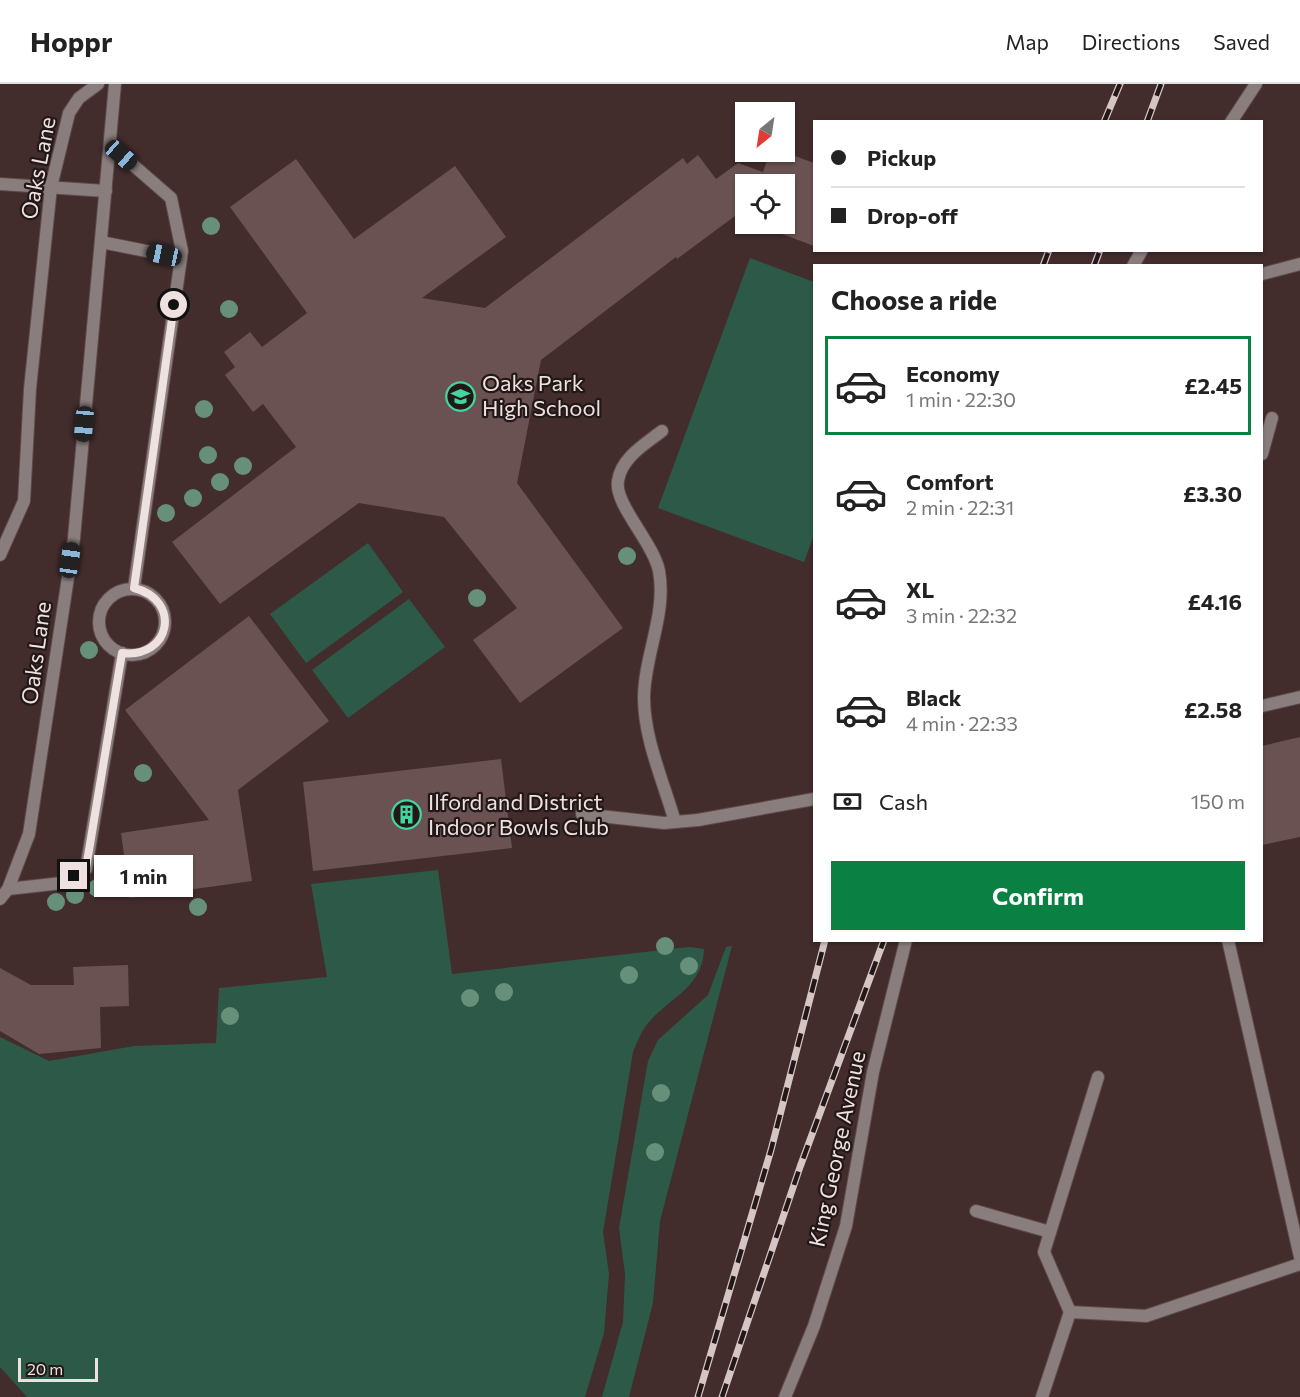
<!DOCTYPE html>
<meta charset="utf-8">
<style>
body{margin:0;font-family:Commissioner,sans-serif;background:#f6f6f6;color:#222;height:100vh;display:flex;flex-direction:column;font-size:22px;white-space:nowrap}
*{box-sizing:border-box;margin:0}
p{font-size:20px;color:#767676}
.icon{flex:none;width:33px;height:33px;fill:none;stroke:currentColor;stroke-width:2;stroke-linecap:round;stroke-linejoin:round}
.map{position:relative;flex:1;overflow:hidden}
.drawer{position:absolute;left:813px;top:180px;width:450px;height:678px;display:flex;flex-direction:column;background:#fff;border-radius:0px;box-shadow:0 2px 4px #0004}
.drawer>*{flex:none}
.guide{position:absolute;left:813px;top:36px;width:450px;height:132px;border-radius:0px;box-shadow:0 2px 4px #0004;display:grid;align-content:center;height:132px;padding:0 18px;background:#fff}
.needle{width:39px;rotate:210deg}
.controls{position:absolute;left:735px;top:18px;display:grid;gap:12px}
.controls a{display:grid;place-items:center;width:60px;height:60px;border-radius:0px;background:#fff;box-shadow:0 2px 4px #0004;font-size:30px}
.scale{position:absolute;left:18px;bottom:15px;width:80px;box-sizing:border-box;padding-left:6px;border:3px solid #efe1e0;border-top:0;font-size:16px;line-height:21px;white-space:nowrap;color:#efe1e0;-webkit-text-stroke:4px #221818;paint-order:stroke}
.end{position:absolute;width:27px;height:27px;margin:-14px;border:8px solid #efe1e0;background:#111;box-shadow:0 0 0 3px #111}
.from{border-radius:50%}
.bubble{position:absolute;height:42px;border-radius:0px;background:#fff;box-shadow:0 2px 4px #0004;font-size:20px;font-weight:700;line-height:42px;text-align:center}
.car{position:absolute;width:18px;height:36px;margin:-18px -9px;border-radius:8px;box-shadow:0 0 4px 2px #0007;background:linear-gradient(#222 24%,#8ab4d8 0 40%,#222 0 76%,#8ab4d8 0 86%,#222 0)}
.guide b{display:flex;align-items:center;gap:21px;height:57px;font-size:22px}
.guide b+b{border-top:2px solid #e0e0e0}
.guide i{width:15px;height:15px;background:#222}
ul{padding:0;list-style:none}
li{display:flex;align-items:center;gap:18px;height:99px;margin:0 12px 9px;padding:0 6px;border:3px solid transparent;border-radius:0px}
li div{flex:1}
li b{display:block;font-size:22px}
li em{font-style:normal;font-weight:700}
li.selected{border-color:#0b8043}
li>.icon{width:54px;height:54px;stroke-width:1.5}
h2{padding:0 18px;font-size:27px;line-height:72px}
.pay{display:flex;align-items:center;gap:15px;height:66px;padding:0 18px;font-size:22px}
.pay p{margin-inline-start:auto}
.cta{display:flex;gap:12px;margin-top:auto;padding:12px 18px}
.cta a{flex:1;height:69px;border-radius:0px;background:#0b8043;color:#fff;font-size:24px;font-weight:700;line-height:69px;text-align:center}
header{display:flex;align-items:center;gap:36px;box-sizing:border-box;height:84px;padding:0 30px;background:#fff;border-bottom:2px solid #e0e0e0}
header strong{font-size:28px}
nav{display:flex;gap:33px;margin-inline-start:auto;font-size:21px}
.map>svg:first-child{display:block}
</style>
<header>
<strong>Hoppr</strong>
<nav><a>Map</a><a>Directions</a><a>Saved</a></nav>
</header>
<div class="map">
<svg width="1300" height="1313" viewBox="0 0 1300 1313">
<rect width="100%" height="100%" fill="#422c2c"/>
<g fill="#2d5a48">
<polygon points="750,174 814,198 814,451 804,478 658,424"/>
<polygon points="368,459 403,508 306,579 270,530"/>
<polygon points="409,515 445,563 348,634 312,586"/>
<path d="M438,786L452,890L689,863L704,865C703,907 662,916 643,946C639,953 636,961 633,968L603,1148L609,1190L604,1249L585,1313H27L0,1283V953L49,977L134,962L216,959L219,904L327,893L311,800Z"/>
<polygon points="732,862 660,1137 653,1219 629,1313 602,1313 623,1238 625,1190 619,1144 648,977 658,956 708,911 726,863"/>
</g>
<g fill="#6a5252">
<polygon points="770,68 784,68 814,79 814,162 755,140 784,140 784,100 746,100 746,136 735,132 677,175 676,173 541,276 517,399 623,544 520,619 473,556 517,524 444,433 359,419 220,520 172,458 296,363 263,320 253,328 225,291 235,283 224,268 250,248 262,263 307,229 230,123 296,75 354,155 455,82 506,153 422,214 485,224 683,74 687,80 698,71 716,95 738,79 763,88"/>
<polygon points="249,532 329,637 238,706 252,797 130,814 121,749 209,736 125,626"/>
<polygon points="1300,653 1300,753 1262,761 1262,662"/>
<polygon points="501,675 512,764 313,787 303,698"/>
<polygon points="128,881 129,922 100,923 101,964 39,970 0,947 0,884 31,901 74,901 73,883"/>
</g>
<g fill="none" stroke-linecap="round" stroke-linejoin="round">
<defs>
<g id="lane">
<polyline points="110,61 171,114 182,167 134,504"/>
<polyline points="101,158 181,174"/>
<polyline points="1133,182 1142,166"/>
<polyline points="1262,190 1300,180"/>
<path d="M662,347C645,360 621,374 618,397C614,420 653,458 659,487C667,530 644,572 644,614C644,655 664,699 675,738"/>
<circle cx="132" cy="538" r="33"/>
<polyline points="582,730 664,739 698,736"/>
<polyline points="8,805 62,799 86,785 122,569"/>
<polyline points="976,1127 1050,1148"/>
<polyline points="785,1313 814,1242 846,1142 873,988 906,856"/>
</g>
<g id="street">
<polyline points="1231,38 1256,0"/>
<polyline points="0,100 106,107"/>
<polyline points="1262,370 1272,334"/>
<polyline points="0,471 24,417 30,305 51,103 69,29 79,14 98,0"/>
<polyline points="1262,622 1300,613"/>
<polyline points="698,736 814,715"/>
<polyline points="0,815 8,805 29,750 74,454 115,0"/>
<polyline points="1228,856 1300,1173"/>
<polyline points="1098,993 1044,1168 1070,1228 1146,1232 1300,1180"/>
<polyline points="1042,1313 1070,1228"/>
</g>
</defs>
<use href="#lane" stroke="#5e4949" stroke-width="14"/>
<use href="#street" stroke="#5e4949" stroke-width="14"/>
<use href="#lane" stroke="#897d7d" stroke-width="12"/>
<use href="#street" stroke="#897d7d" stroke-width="12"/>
<defs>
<g id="rail">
<polyline points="1104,38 1120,0"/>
<polyline points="1147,38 1161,0"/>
<polyline points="1043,182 1049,166"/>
<polyline points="1094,182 1100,166"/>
<polyline points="698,1313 771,1066 825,856"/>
<polyline points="722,1313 800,1083 884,856"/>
</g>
</defs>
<use href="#rail" stroke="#d5c6c5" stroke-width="7"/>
<use href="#rail" stroke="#221818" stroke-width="4.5" stroke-dasharray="14" stroke-linecap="butt"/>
</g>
<g fill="#67907a">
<circle cx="211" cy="142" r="9"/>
<circle cx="229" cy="225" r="9"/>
<circle cx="204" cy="325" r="9"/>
<circle cx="208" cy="371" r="9"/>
<circle cx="243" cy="382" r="9"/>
<circle cx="220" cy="398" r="9"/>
<circle cx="193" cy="414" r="9"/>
<circle cx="166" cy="429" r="9"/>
<circle cx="627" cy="472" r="9"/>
<circle cx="477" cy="514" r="9"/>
<circle cx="89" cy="566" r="9"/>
<circle cx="143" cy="689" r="9"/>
<circle cx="97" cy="804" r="9"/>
<circle cx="75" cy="811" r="9"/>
<circle cx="56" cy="818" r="9"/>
<circle cx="198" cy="823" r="9"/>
<circle cx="665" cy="862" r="9"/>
<circle cx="689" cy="882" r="9"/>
<circle cx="629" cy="891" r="9"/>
<circle cx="504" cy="908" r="9"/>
<circle cx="470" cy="914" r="9"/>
<circle cx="230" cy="932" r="9"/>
<circle cx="661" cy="1009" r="9"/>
<circle cx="655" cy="1068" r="9"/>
</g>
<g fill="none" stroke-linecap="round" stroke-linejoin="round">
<path stroke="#efe1e0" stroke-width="8" d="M74,792L86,784L122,569C171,575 182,516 134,504L174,221"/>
</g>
<defs>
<symbol id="school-ring" viewBox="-11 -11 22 22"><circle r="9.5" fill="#221818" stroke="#43d4a0" stroke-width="1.5"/><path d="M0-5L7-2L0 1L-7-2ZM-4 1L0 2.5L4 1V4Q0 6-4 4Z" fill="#43d4a0"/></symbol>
<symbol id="building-ring" viewBox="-11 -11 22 22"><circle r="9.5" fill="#221818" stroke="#43d4a0" stroke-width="1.5"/><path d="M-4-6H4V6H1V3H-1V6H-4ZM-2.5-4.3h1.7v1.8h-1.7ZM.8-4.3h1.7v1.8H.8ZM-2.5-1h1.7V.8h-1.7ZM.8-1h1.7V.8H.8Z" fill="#43d4a0"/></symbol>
</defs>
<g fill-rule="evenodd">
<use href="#school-ring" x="444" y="296" width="33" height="33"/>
<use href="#building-ring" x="390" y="714" width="33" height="33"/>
</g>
<g text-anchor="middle" stroke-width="4.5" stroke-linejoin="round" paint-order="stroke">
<g font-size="22" fill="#efe1e0" stroke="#221818">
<text transform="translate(38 84) rotate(-79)" y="8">Oaks Lane</text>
<text transform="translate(36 569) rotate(-82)" y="8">Oaks Lane</text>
<text transform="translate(837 1065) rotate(-78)" y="8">King George Avenue</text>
</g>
<g font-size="22" fill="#efe1e0" stroke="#221818" text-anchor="start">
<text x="482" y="307">Oaks Park<tspan x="482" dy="25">High School</tspan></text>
<text x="428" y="726">Ilford and District<tspan x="428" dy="25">Indoor Bowls Club</tspan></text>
</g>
</g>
</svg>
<div class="controls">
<a><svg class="needle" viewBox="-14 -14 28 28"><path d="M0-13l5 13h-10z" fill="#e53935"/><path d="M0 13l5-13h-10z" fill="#767676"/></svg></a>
<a><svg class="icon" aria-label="locate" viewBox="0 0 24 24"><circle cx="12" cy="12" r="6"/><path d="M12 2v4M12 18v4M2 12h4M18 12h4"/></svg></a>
</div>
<div class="scale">20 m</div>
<i class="end from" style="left:174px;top:221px"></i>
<i class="end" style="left:74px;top:792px"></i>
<div class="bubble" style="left:94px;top:771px;width:99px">1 min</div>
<i class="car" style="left:121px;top:71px;rotate:131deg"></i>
<i class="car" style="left:164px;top:171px;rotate:282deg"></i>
<i class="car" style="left:84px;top:340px;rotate:185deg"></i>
<i class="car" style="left:70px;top:476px;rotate:8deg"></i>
<div class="guide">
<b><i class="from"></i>Pickup</b>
<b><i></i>Drop-off</b>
</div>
<section class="drawer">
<h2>Choose a ride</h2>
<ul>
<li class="selected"><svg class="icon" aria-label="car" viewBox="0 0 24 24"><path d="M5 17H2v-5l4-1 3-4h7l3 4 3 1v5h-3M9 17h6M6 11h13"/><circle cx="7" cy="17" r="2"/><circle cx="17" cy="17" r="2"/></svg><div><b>Economy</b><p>1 min · 22:30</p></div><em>£2.45</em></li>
<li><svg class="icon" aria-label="car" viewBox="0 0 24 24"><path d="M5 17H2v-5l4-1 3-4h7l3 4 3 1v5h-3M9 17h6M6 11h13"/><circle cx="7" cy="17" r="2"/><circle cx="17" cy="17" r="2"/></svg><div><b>Comfort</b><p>2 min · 22:31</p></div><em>£3.30</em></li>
<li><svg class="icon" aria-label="car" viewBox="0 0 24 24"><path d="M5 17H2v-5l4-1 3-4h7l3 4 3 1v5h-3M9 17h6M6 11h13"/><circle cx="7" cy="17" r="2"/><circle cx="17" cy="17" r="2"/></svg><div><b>XL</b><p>3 min · 22:32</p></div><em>£4.16</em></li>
<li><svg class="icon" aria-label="car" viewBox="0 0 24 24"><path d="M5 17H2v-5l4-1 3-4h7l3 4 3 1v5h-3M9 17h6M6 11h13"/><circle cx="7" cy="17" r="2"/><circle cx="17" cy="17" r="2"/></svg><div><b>Black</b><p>4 min · 22:33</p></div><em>£2.58</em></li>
</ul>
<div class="pay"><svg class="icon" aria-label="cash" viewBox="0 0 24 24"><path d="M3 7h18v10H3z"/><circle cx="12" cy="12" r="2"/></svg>Cash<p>150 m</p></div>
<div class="cta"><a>Confirm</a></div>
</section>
</div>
